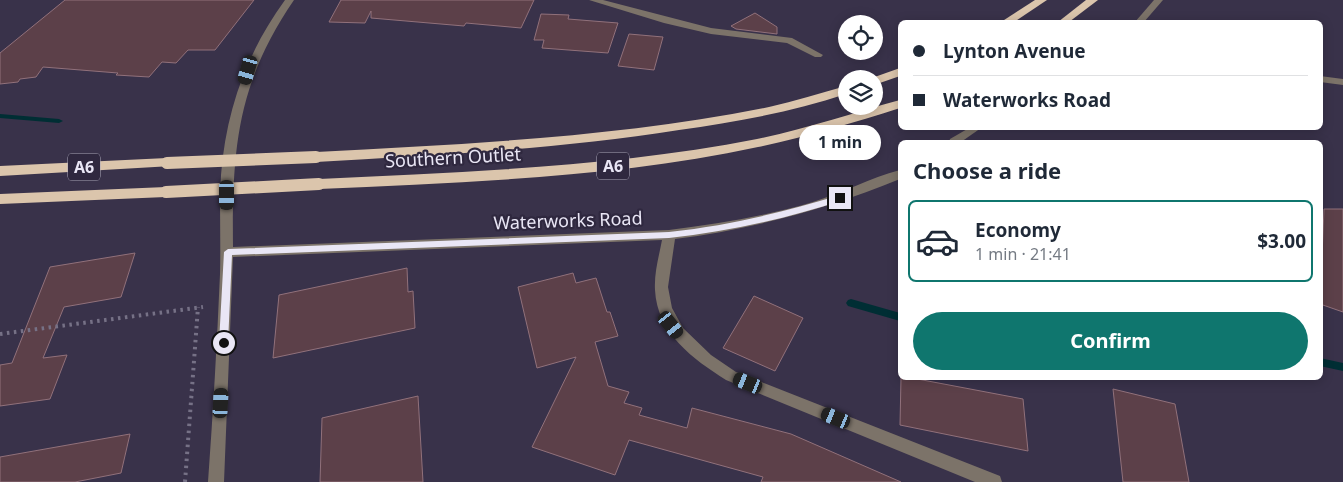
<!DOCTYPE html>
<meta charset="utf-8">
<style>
body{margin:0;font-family:"Noto Sans",sans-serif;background:#f6f6f7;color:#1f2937;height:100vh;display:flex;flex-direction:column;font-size:19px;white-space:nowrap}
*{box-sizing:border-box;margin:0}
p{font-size:16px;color:#747a83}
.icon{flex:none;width:28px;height:28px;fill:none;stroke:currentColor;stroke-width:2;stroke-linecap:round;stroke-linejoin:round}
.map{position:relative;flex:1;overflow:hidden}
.panel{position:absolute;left:898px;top:140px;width:425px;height:240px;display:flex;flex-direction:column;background:#fff;border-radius:8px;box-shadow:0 2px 12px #0003}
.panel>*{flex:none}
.guide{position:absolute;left:898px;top:20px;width:425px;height:110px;border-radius:8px;box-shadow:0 2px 12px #0003;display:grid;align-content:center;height:110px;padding:0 15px;background:#fff}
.fabs{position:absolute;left:838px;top:15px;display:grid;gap:10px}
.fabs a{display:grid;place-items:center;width:45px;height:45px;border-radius:50%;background:#fff;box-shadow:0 2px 12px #0003;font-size:25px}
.end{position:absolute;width:22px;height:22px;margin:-11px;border:6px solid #e9e6f5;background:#111;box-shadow:0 0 0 2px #111}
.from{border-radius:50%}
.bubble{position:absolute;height:35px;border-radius:18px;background:#fff;box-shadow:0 2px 12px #0003;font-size:16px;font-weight:700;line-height:35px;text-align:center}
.car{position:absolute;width:15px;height:30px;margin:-15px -8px;border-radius:6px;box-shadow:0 0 4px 1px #0007;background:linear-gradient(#222 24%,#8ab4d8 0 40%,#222 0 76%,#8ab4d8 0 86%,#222 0)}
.guide b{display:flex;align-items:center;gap:18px;height:48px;font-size:19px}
.guide b+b{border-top:1px solid #e0e1e3}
.guide i{width:12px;height:12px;background:#1f2937}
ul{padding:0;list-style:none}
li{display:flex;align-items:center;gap:15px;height:82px;margin:0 10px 8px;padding:0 5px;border:2px solid #e0e1e3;border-radius:8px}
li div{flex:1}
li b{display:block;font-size:19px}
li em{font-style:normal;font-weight:700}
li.selected{border-color:#0f766e}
li>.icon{width:45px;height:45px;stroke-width:1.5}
h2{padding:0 15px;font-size:22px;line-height:60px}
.primary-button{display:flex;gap:10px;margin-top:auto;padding:10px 15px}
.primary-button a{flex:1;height:58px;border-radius:30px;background:#0f766e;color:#fff;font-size:20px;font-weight:700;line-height:58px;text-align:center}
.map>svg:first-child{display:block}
</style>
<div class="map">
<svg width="1343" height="482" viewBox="0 0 1343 482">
<rect width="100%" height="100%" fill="#39324a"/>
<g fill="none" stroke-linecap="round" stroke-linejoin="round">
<g fill="#002e34" fill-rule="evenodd">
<polygon points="0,114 59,119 63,121 59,123 0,118"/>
<polygon points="851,299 900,313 900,321 848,306 846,303 848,300"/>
<polygon points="1320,358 1343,363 1343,371 1320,366"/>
</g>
</g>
<g fill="#5c4049" stroke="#91717b">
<polygon points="65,0 254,0 215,50 188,50 176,63 162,62 149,77 116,75 118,73 43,67 36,77 20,79 18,82 0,84 0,53"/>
<polygon points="341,0 534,0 521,28 466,23 464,26 371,18 371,11 365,23 329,22"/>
<polygon points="755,13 777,27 777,34 736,29 731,26"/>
<polygon points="541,14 569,15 568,19 618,23 608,53 542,48 544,40 534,40"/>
<polygon points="629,34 663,37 654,70 618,66"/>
<polygon points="1324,209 1343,209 1343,312 1320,304"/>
<polygon points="135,253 121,297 64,307 43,358 67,355 50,399 0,406 0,365 12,363 50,267"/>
<polygon points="407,268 408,292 413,291 415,328 273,358 279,295"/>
<polygon points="573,273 576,283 596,278 607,312 610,312 618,336 595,342 608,386 629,392 624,403 642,408 639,415 687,428 692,408 791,434 901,482 761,482 763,477 629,440 615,475 532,447 576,357 537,368 518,287"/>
<polygon points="754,296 803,318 775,371 723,348"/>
<polygon points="901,378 912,378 1023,399 1028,451 900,425"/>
<polygon points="1113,389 1175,404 1189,482 1123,482"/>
<polygon points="418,396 423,482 320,482 322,418"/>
<polygon points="130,434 121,473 75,482 0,482 0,457"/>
</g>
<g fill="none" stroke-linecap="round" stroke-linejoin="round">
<g stroke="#767186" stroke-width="4" stroke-dasharray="2.5 4.5" stroke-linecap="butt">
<polyline points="0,334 203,307"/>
<polyline points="185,482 198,307"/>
</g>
<g fill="#7c7369" fill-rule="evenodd">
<path d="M285,0H294C237,83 232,149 233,247L669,230C718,224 766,216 813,202C842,193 870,178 900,170V179C827,209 753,229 675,239L668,287L672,308L683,328L711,355L736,372L1000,476L1002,482H975L726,380C693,359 657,333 655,290C654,273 659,256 662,240L233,257L224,482H208C213,413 217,343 220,274C221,241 219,208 221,175C226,110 247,52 285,0Z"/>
<polygon points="589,0 603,0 711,28 792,38 823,55 821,57 815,57 787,43 711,34 664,23"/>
<polygon points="1154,0 1163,0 1144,22 1135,22"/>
<polygon points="1320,76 1343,79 1343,85 1320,82"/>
<polygon points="969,128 981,128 961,142 949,142 950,139"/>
</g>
<g fill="#dbc5ac" fill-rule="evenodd">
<polygon points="1035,0 1047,0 1014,22 1001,22"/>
<polygon points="1086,0 1098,0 1069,22 1058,22"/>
<polygon points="900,68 900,76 874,85 874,79 869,79"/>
<path d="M846,86V94C792,112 736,122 679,130C559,149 437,155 316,162L311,160L309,157L311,154L316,152C468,144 620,137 769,107C795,101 820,93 846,86Z"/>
<path d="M900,100V108C853,123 806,137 758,147C614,178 465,182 319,189L314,187L312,184L314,181L319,179C465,172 613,167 757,139C806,129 852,113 900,100Z"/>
<polygon points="167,158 172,160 174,163 172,166 0,176 0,166"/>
<polygon points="166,187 171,188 173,192 171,196 166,197 0,204 0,194"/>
</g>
<g stroke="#dbc5ac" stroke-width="12">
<polyline points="167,163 316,157"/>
<polyline points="166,192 319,184"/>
</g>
</g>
<path fill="#e9e6f5" d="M840,195L844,198L843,200C786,219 729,231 669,238L232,255L228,343L224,347L219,343L224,252L228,249L669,232C731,225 780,213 840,195Z"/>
<g text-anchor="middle" stroke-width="4.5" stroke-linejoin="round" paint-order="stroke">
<g fill="#2f283f" stroke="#b1adbe" stroke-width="1">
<rect x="597" y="152.5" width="32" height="27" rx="4"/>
<rect x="68" y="153.5" width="32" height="27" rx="4"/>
</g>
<g font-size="16" font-weight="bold" fill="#e9e6f5">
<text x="613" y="172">A6</text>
<text x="84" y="173">A6</text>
</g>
<g font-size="18" fill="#e9e6f5" stroke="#2f283f">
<text transform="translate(453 158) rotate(-3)" y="6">Southern Outlet</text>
<text transform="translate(568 221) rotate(-2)" y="6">Waterworks Road</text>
</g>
</g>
</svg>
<div class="fabs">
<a><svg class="icon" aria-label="locate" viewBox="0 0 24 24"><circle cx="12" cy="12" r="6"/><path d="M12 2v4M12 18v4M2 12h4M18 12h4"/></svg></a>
<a><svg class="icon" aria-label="layers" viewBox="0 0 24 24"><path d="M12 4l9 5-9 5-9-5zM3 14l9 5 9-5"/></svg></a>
</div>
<i class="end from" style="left:224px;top:343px"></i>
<i class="end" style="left:840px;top:198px"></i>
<div class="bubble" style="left:799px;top:125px;width:82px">1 min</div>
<i class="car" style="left:248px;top:70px;rotate:196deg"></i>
<i class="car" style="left:227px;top:195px;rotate:180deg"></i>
<i class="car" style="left:671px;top:325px;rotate:141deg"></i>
<i class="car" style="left:748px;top:383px;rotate:292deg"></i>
<i class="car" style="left:221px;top:403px;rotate:3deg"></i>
<i class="car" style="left:836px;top:418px;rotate:292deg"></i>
<div class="guide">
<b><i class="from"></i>Lynton Avenue</b>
<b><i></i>Waterworks Road</b>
</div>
<section class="panel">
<h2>Choose a ride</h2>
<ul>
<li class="selected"><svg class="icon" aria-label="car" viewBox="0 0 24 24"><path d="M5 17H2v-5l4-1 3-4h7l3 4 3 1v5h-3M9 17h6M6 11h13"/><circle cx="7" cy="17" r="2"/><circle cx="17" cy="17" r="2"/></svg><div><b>Economy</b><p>1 min · 21:41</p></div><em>$3.00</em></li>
</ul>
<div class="primary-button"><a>Confirm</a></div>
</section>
</div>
